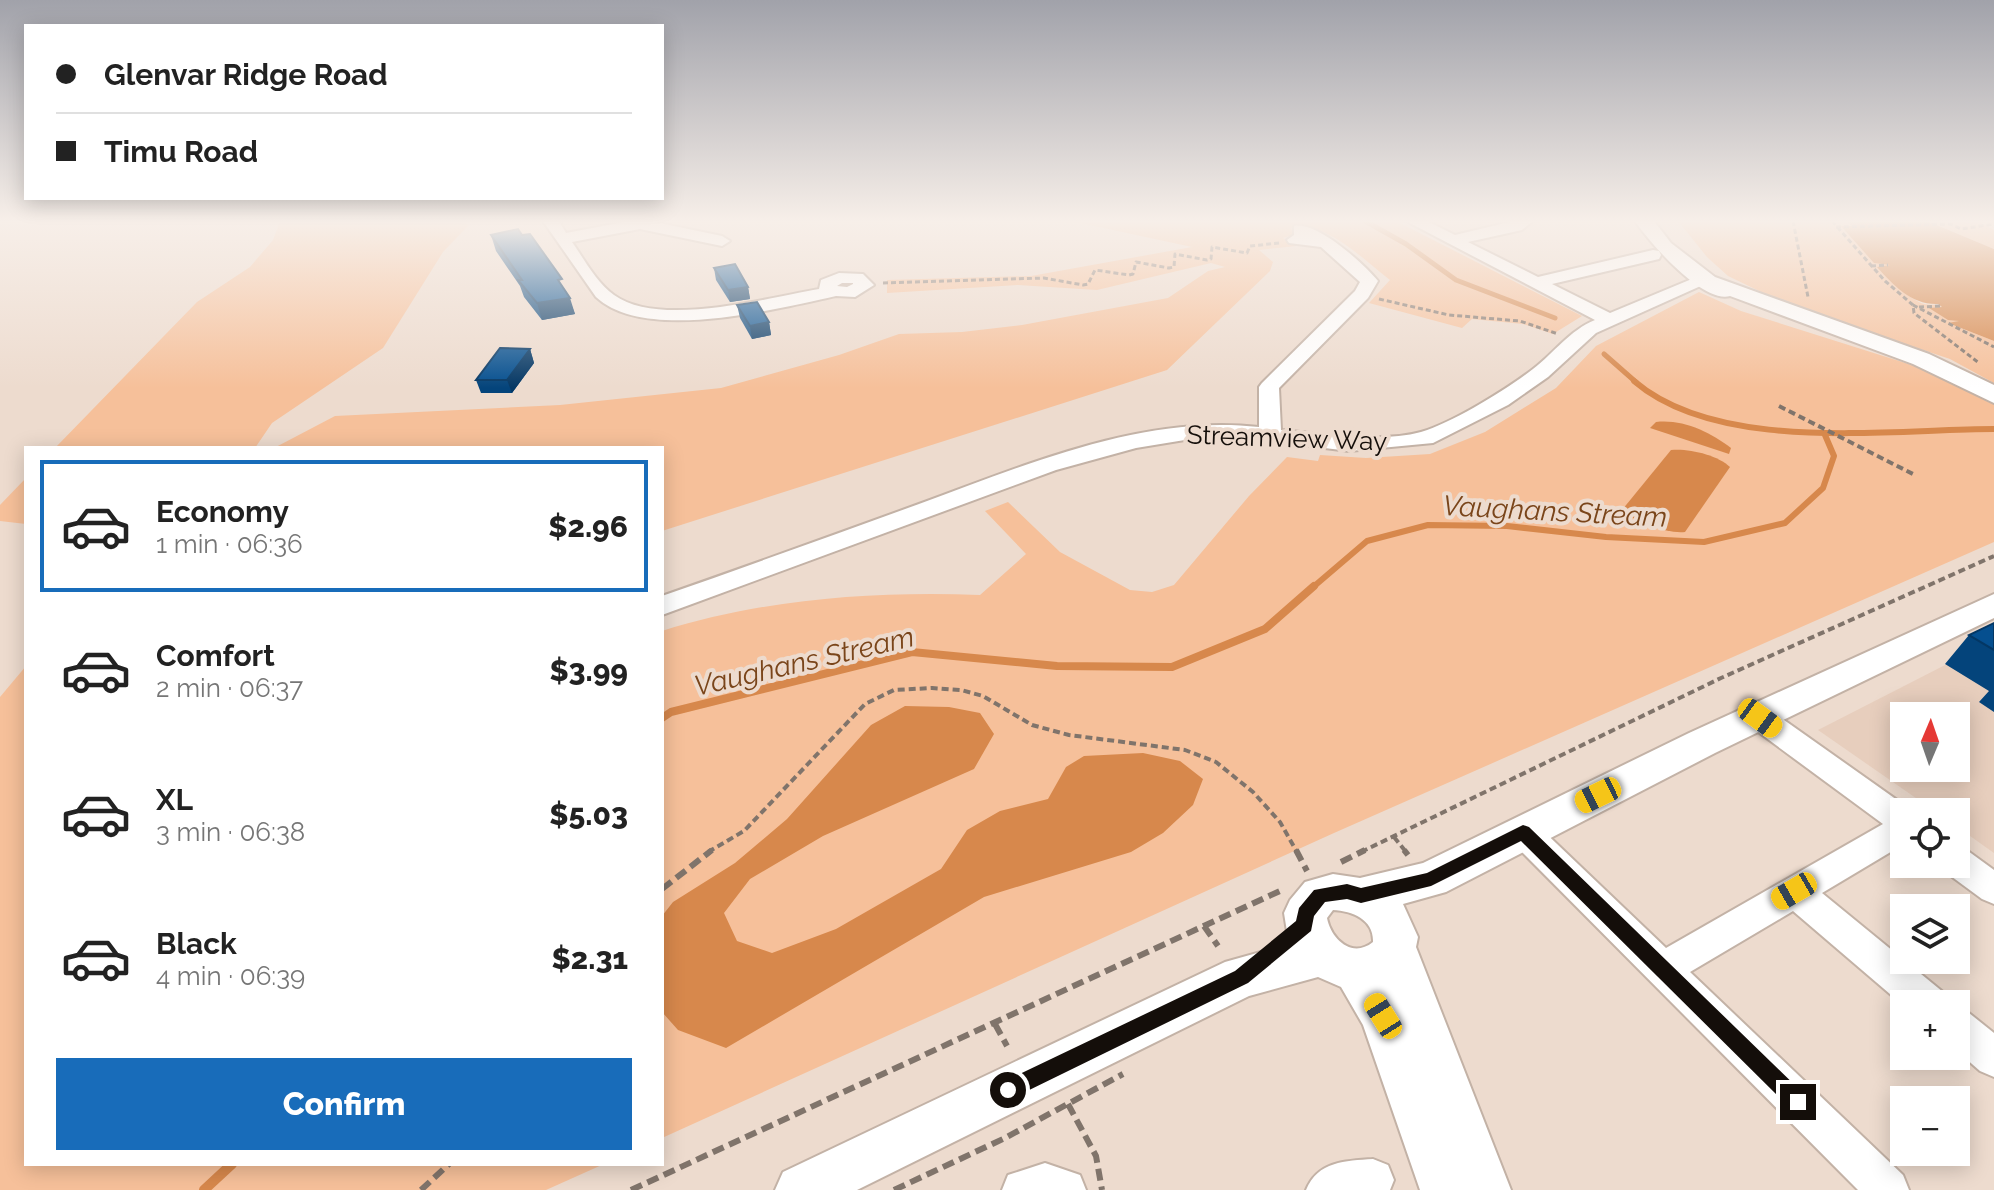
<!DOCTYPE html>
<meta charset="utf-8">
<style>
body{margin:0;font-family:Raleway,sans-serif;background:#f6f6f6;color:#222;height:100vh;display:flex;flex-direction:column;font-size:30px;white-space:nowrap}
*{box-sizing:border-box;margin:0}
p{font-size:26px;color:#767676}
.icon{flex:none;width:44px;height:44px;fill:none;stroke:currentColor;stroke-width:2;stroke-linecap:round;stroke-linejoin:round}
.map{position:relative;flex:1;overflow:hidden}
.sheet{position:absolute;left:24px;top:446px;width:640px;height:720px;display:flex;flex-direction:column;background:#fff;border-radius:0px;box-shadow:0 4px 20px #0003}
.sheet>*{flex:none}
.guide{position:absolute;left:24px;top:24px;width:640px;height:176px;border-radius:0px;box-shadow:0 4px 20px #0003;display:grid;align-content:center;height:176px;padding:0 32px;background:#fff}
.needle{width:52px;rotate:2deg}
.buttons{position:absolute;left:1890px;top:702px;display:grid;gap:16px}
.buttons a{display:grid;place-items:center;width:80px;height:80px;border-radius:0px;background:#fff;box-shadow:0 4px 20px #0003;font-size:40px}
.end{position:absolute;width:36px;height:36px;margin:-18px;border:10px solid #140e0a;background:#fff;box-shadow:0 0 0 4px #fff}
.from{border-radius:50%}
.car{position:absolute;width:24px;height:48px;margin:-24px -12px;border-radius:10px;box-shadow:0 0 6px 2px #0007;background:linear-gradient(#f5c518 24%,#345 0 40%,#f5c518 0 76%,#345 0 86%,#f5c518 0)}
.guide b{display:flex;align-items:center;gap:28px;height:76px;font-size:30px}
.guide b+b{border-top:2px solid #e0e0e0}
.guide i{width:20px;height:20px;background:#222}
ul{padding:14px 0 0;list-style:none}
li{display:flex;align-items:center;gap:24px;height:132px;margin:0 16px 12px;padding:0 16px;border:4px solid transparent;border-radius:0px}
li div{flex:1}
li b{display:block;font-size:30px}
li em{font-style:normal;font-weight:800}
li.on{border-color:#186cba}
li>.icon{width:72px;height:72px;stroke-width:1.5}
.cta{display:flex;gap:16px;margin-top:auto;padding:16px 32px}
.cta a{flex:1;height:92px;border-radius:0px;background:#186cba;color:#fff;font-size:32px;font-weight:800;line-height:92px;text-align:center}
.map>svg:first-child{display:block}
</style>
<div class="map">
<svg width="1994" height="1190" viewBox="0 0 1994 1190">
<rect width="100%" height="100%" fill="#eddbce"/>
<path fill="#e7cebd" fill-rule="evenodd" d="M1994,640V853L1956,826V812H1936L1818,730ZM1904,716H1956V768H1904Z"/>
<g fill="#f6c09a">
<polygon points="280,221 458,221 469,225 443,252 383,348 272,423 255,448 55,448 197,302 250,267 273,240"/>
<path d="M1071,221H1396L1582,316L1553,334L1523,324L1472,319L1462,328L1369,303L1390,280C1362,259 1327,220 1290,228L1296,234L1283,238L1296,246L1259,250L1273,262L1270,271L1167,370L662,531V448H274L335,416L560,405L721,388L839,355L899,334L962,332L1022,325L1168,298L1208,271L1225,267L1211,263L1097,290L1018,285L887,293V280L1031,276L1192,247Z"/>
<path d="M1678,221H1847L1853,226H1842L1892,266L1878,267C1889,280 1903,294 1919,302C1927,307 1935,302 1944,308H1931L1960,322L1950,324L1994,341V383L1950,359L1786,304L1728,276L1707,257Z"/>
<polygon points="1927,221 1987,221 1981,223 1994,230 1994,249"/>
<path d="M1699,292L1741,311L1915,366L1994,404V542L1334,833L662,1138V631C763,599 874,591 980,595L1026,554L985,511L1008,502L1060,552L1130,590L1152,592L1174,585L1249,496L1287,457L1318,461L1320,455L1366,458L1430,454L1485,432L1556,388L1596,346Z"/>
<polygon points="26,478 26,524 0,521 0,505"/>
<polygon points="26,666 26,1164 604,1164 546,1190 0,1190 0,697"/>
</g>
<g fill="#d7884c">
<path d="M1847,221H1927L1994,249V341L1948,323L1959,321L1948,320L1929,308L1942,307L1938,304C1912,305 1894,286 1877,267L1890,265L1874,263L1841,226H1852Z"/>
<path d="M1656,422C1683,419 1710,432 1731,448L1729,454L1650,428Z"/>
<path d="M1671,450C1688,448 1718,455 1730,467L1685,532C1667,534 1635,522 1622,510Z"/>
<polygon points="905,706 949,707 980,713 994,734 974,769 823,836 750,879 724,913 737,941 772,953 836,929 941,869 967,830 1000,811 1048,799 1066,767 1084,756 1143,753 1180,761 1203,779 1193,805 1163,833 1131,852 984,897 726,1048 678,1030 662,1012 662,916 673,902 735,863 787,819 871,725"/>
</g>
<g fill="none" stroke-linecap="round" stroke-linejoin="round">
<g stroke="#d7884c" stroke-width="5">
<polyline points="1365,221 1406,244 1456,280 1555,318"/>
<polyline points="1604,354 1637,383"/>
</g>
<g stroke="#d7884c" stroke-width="6">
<path d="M1634,381C1719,454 1889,429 1994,429"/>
<polyline points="1312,588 1367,541 1428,525 1507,526 1606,537 1704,542 1785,523 1823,488 1834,456 1825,435"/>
</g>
<polyline stroke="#d7884c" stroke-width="8" points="662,718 671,712 912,652 1057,666 1172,667 1265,629 1314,586"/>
<polyline stroke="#d7884c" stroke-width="10" points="204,1190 232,1164"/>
<defs>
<g id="minor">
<path d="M543,221H559L566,233L629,221H650L722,236L730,241L722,246L640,229L572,242C584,259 596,282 614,295C659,328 767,298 819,289L821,280L839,273L863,274L874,285L855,297L836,296C776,309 645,343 596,297ZM842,283H853V284L847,287L837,286Z"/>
<path d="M1406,221H1427L1455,235L1514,221H1533L1522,230L1468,242L1538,277L1653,250L1659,251L1661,255L1659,259L1552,284L1610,313L1699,276L1705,275L1714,280L1596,333L1548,377L1508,405L1433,443L1349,451L1236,437H1203L1136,448L1056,470L662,615V596C748,566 833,535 919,504C1026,465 1143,414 1259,427V387L1262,383L1355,291L1360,282L1321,247L1289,243L1287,240L1294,235V226C1317,221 1364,264 1378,281L1368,298L1279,388L1281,430C1321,434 1382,443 1421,432C1452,423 1507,389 1533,369C1554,353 1570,330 1595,320Z"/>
<polygon points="1760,707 1770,710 1914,812 1904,812 1904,844 1822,893 1943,992 1949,1004 1904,1006 1793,911 1690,972 1903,1175 1909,1190 1858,1190 1511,841 1507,832 1511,823 1523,819 1535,823 1666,948 1883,824 1750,726 1745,718 1750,710"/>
<polygon points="1956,847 1968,851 1994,870 1994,904 1982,899 1944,871 1941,864 1956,864"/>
<polygon points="1956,1008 1969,1013 1994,1033 1994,1077 1980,1071 1956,1050"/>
<path d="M1373,1159L1388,1165L1394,1180L1390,1190H1306C1318,1161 1345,1161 1373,1159Z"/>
<polygon points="1045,1163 1080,1175 1086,1190 1002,1190 1008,1175"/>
</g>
<g id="tertiary">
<path d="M1635,221H1654L1671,243L1715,277L1929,354L1994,385V403L1913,364L1730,296C1703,304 1649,242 1635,221Z"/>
<path d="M1994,594V618L1715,753L1446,892L1403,904L1418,937L1416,947L1511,1190H1420L1363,1025L1341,987L1318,977L1249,996L857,1190H775L783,1172L1225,962L1289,944L1284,913L1290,900L1305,882L1333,874L1360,878L1423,863L1689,733ZM1333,910C1353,911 1374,920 1373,942C1352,959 1331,939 1327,918Z"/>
</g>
</defs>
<use href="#minor" stroke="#c3b2a6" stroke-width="4"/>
<use href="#tertiary" stroke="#c3b2a6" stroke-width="4"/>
<g stroke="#80746b" stroke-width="3" stroke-dasharray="5 3" stroke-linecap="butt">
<polyline points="1793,221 1808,297"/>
<polyline points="1832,221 1885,281 1913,305 1914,313 1979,363"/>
<polyline points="1836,227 1951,224 1961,229 1994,224"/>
<polyline points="1871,266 1888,265"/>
<polyline points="883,283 1044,278 1083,285 1088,284 1095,270 1129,275 1133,274 1136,262 1169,268 1174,267 1175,254 1207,260 1211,259 1212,247 1247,253 1250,246 1279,243"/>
<polyline points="1379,299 1449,315 1520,321 1558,334"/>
<polyline points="1913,305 1994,347"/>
<polyline points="1919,307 1941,306"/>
</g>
<g stroke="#80746b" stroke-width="4" stroke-dasharray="7 4" stroke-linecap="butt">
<polyline points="1779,406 1915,475"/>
<polyline points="1394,837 1406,852"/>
<polyline points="708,852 744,831 865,704 894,690 932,688 961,690 983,696 1032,725 1069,735 1185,750 1216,762 1253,792 1280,822 1297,852"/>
<polyline points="1361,852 1721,678 1994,556"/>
</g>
<g stroke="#80746b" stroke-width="6" stroke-dasharray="12 6" stroke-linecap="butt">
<polyline points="1296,850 1307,871"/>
<polyline points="1404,850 1408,855"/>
<polyline points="1341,862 1365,850"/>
<polyline points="662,889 712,850"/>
<polyline points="1204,926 1218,946"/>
<polyline points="995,1024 1007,1046"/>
<polyline points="1068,1104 1096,1156 1102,1190"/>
<polyline points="421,1190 449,1164"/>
<polyline points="631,1190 1282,890"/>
<polyline points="894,1190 1005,1138 1123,1074"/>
</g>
<use href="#minor" fill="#fff" fill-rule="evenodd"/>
<use href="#tertiary" fill="#fff" fill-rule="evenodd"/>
</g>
<g fill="#04447b">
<polygon points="491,235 522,235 566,291 575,314 542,320 524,297 520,286 496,251"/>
<polygon points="714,268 748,287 750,299 730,302 716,280"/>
<polygon points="737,305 769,322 771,335 752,339 740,318"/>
<polygon points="530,349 534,363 512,393 481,393 476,380"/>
<polygon points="1994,623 1994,712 1979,702 1989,691 1945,664 1969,635"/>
</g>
<g fill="#043764">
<polygon points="748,287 750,299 730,302 728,290"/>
<polygon points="570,298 575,314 542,320 537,303"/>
<polygon points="769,322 771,335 752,339 750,326"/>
<polygon points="530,349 534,363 512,393 507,380"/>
</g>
<g fill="#054f8f" stroke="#043764" stroke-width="2">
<polygon points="518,229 522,235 530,234 562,279 558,280 570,298 537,303 518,280 522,280 491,235"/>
<polygon points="735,264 748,287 728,290 714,268"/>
<polygon points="757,302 769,322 750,326 737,305"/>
<polygon points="500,348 530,349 507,380 476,380"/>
<polygon points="1994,623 1994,650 1969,635"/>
</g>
<linearGradient id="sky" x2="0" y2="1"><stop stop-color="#a1a2aa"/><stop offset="0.57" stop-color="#f7efe9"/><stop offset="1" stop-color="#f7efe9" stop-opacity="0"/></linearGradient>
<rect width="1994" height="388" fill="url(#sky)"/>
<polygon fill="#140e0a" points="1523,825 1529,827 1805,1095 1808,1102 1805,1109 1798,1112 1791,1109 1521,841 1431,886 1361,903 1347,899 1325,902 1314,916 1311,931 1248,983 1015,1097 1008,1100 1001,1097 998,1090 1001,1083 1235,971 1296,921 1299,908 1314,890 1347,884 1361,888 1427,873"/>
<g text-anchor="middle" stroke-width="8" stroke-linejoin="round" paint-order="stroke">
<g font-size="26" fill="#140e0a" stroke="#eddbce">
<text transform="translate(1287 438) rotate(2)" y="9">Streamview Way</text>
</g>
<g font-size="28" font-style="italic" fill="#7a451a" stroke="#eddbce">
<text transform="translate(1555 511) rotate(3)" y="10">Vaughans Stream</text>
<text transform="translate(804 661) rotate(-13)" y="10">Vaughans Stream</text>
</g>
</g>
</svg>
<div class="buttons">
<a><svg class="needle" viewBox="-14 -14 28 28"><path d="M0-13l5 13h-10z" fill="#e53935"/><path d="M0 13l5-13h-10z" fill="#767676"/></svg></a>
<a><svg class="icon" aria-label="locate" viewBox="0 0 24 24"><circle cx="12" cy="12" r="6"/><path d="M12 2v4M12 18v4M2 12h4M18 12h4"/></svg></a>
<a><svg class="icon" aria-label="layers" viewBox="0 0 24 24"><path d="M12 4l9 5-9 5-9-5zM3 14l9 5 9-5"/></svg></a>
<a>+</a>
<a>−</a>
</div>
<i class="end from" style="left:1008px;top:1090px"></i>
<i class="end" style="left:1798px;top:1102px"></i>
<i class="car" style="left:1760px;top:718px;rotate:126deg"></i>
<i class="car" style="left:1598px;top:795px;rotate:244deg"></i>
<i class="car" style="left:1794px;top:891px;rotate:240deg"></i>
<i class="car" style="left:1383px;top:1016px;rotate:328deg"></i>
<div class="guide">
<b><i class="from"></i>Glenvar Ridge Road</b>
<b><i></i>Timu Road</b>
</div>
<section class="sheet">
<ul>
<li class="on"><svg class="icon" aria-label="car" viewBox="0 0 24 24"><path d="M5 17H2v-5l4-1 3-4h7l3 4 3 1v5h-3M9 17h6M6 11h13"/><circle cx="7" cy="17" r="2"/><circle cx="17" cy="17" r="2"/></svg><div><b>Economy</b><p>1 min · 06:36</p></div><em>$2.96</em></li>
<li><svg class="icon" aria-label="car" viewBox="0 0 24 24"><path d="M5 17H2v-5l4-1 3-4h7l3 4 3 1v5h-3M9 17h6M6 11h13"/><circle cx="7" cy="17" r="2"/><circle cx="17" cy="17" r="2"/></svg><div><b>Comfort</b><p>2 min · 06:37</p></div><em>$3.99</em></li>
<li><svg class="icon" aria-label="car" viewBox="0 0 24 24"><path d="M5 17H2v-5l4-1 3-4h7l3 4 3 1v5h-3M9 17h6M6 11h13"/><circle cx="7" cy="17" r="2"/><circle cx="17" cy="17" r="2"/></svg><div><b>XL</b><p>3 min · 06:38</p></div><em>$5.03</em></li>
<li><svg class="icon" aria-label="car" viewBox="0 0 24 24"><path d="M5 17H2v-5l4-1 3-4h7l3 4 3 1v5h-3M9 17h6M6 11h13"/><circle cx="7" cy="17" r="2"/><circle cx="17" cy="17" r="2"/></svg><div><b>Black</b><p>4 min · 06:39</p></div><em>$2.31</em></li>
</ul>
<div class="cta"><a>Confirm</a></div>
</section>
</div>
